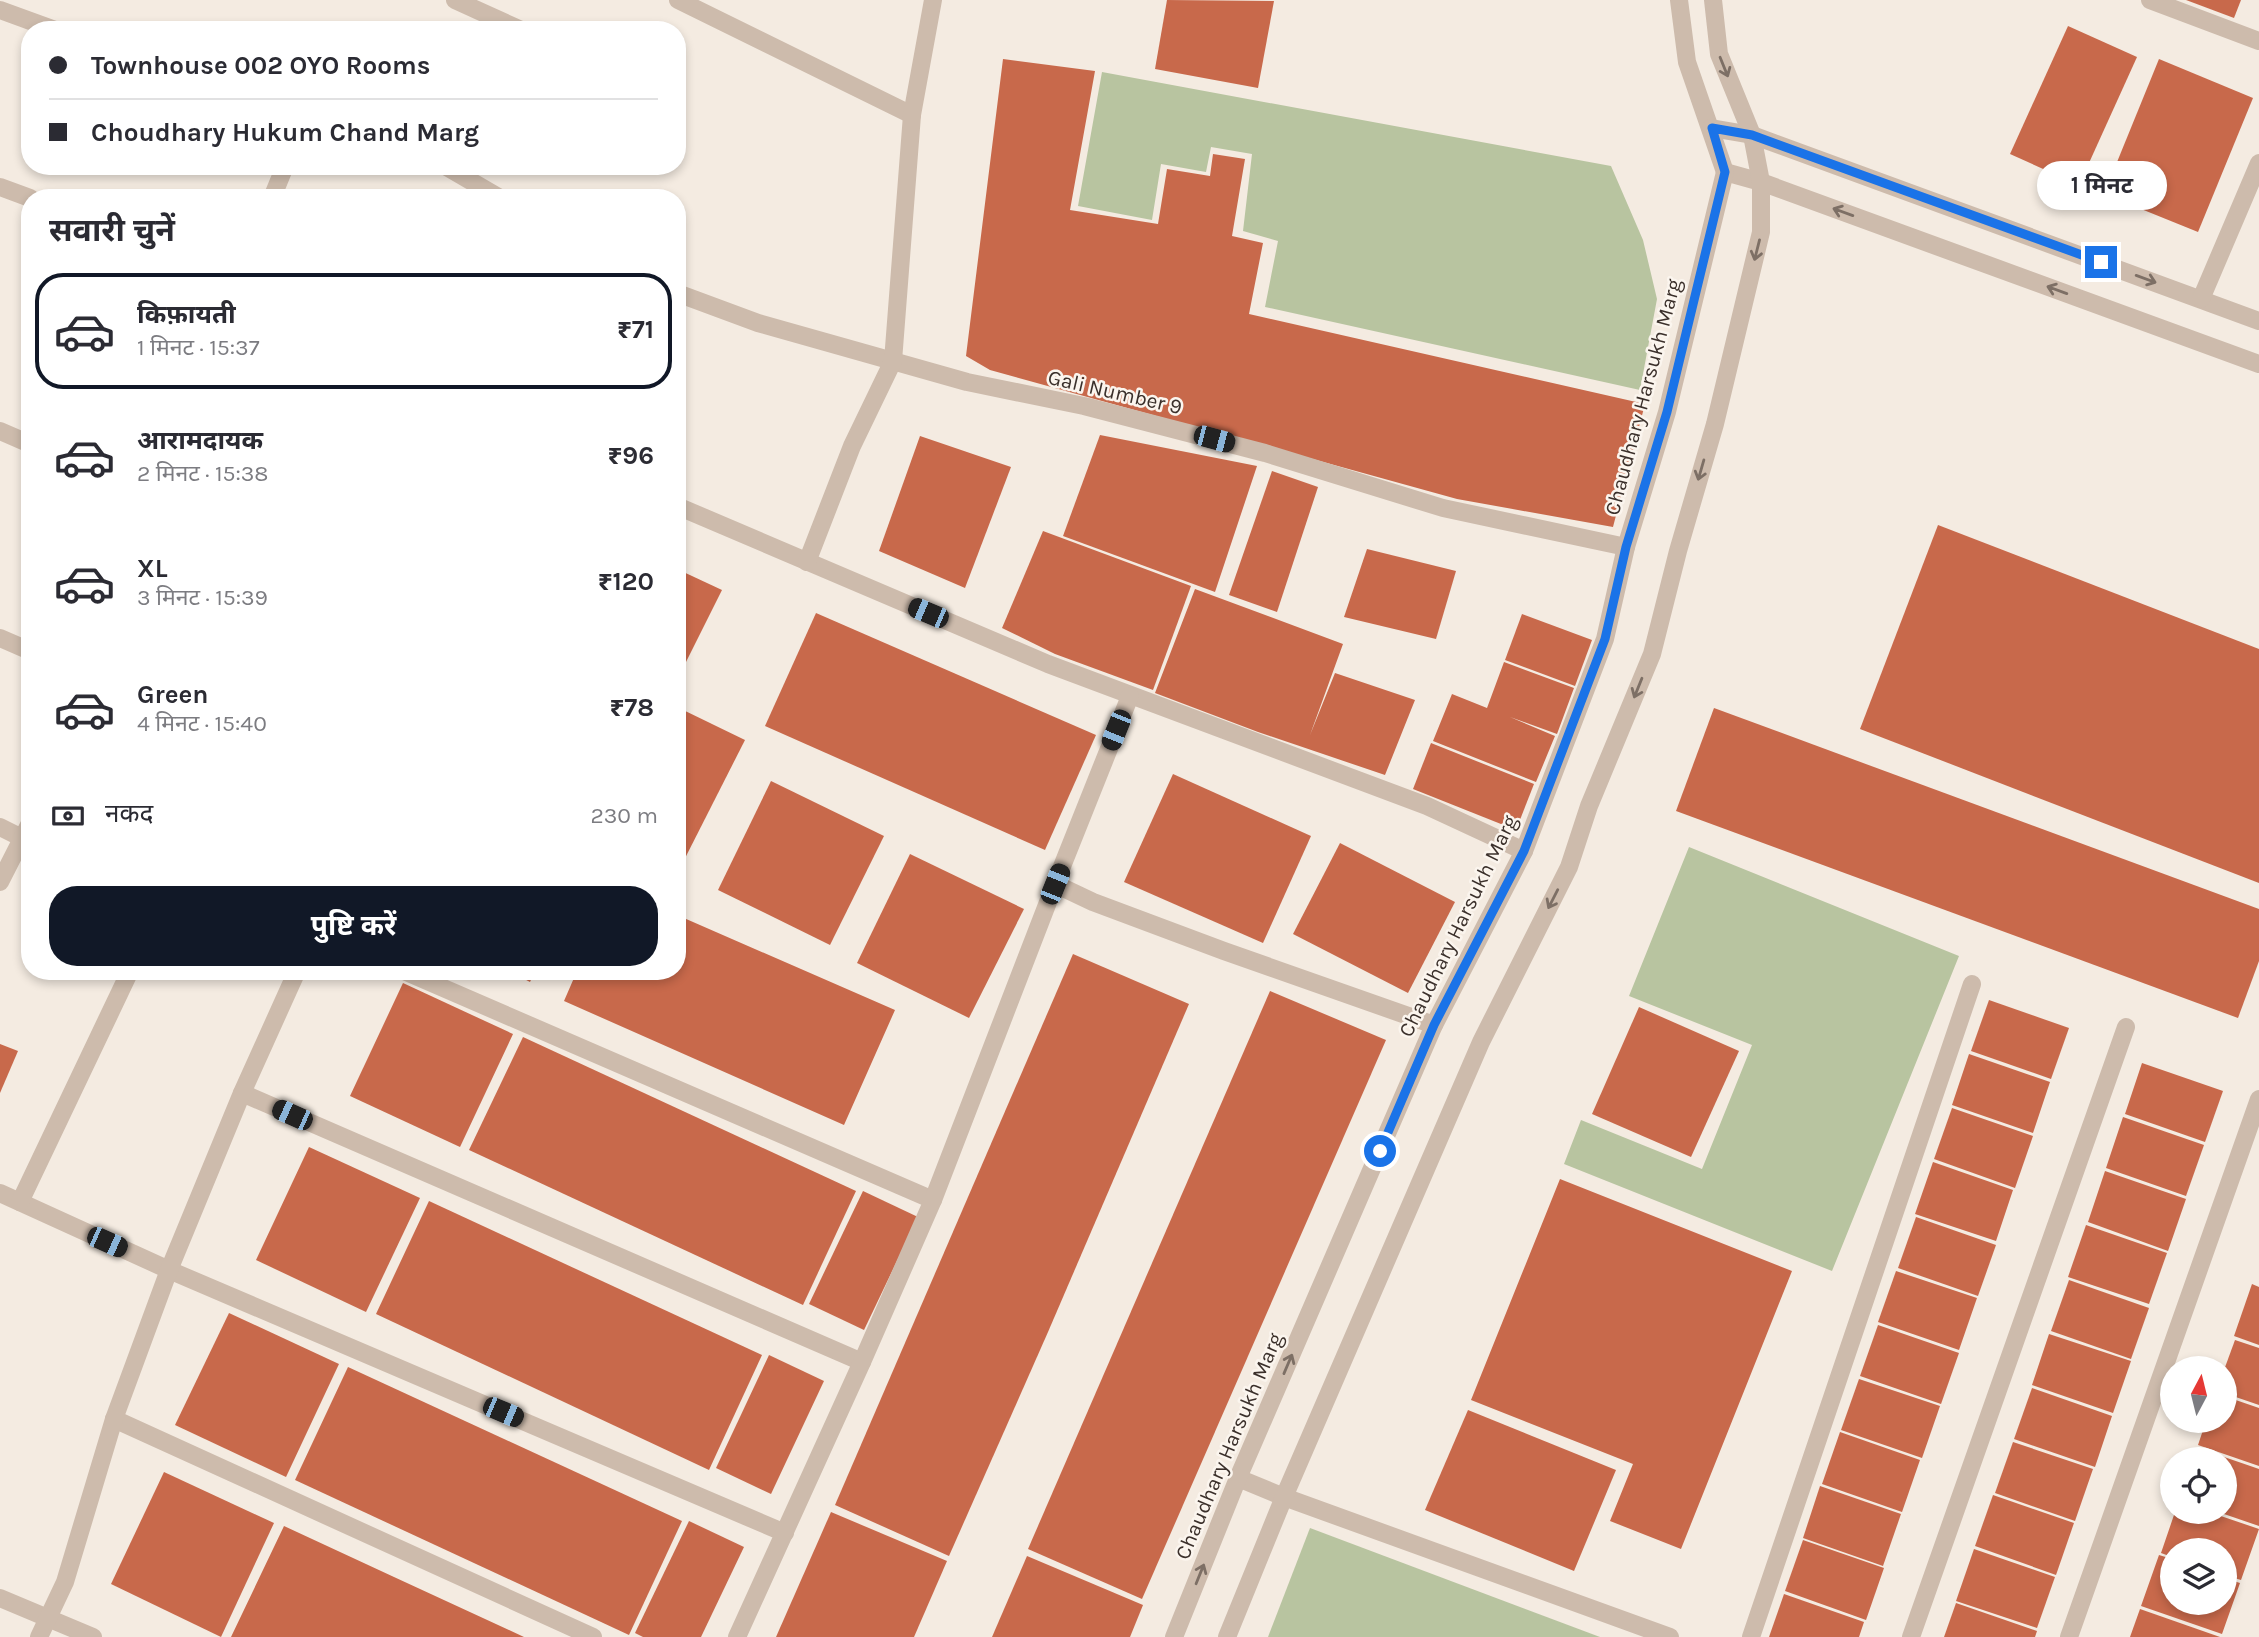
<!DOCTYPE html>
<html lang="hi">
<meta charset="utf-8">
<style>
body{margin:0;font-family:Karla,"Noto Sans Devanagari",sans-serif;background:#f2f2f3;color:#2b2b33;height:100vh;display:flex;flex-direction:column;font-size:26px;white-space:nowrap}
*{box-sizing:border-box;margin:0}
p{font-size:23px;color:#7c7c81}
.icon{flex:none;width:38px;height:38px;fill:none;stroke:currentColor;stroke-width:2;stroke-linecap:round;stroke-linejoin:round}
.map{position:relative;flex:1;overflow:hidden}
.panel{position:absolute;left:21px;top:189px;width:665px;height:791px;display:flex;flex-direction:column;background:#fff;border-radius:28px;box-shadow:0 4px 10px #0003}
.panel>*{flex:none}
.top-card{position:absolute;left:21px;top:21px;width:665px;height:154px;border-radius:28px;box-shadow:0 4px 10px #0003;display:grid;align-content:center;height:154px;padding:0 28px;background:#fff}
.needle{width:46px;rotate:7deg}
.controls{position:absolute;left:2160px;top:1356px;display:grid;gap:14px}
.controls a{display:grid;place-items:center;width:77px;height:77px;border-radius:50%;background:#fff;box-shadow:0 4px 10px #0003;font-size:35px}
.end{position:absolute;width:32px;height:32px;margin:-16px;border:9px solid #1a73e8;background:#fff;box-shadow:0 0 0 4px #fff}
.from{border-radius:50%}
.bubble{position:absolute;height:49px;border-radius:24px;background:#fff;box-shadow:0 4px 10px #0003;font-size:23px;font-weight:700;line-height:49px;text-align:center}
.car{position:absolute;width:21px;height:42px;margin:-21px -10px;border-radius:9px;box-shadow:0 0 5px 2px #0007;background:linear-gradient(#222 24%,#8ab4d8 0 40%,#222 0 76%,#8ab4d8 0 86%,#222 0)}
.top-card b{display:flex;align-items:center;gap:24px;height:66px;font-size:26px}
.top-card b+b{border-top:2px solid #e1e1e2}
.top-card i{width:18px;height:18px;background:#2b2b33}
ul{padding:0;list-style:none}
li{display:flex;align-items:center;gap:21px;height:116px;margin:0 14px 10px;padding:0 14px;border:4px solid transparent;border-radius:28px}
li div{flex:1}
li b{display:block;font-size:26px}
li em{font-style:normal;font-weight:700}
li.on{border-color:#111827}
li>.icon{width:63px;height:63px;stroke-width:1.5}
h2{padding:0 28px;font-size:32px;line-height:84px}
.pay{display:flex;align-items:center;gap:18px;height:77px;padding:0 28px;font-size:26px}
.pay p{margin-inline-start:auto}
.button{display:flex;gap:14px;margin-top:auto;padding:14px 28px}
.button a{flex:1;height:80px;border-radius:28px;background:#111827;color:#fff;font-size:28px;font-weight:700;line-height:80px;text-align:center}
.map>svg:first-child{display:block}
</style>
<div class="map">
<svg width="2259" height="1637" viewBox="0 0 2259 1637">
<rect width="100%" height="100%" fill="#f4ebe1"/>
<g fill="#b8c4a0">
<polygon points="1102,72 1611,166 1643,240 1657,299 1640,390 1265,307 1278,241 1243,231 1252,154 1211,147 1206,172 1161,164 1152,220 1078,206"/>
<polygon points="1689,847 1959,956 1832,1271 1564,1164 1581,1120 1702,1169 1752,1045 1629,996"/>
<polygon points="1310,1528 1600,1637 1268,1637"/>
</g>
<g fill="#c8694b">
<polygon points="1167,0 1274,1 1258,88 1155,69"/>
<polygon points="2186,0 2241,0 2234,18"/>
<polygon points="2068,26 2137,57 2079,185 2010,154"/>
<polygon points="1003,59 1095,71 1070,210 1158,224 1167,169 1210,176 1213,154 1245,159 1232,236 1263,243 1249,314 1645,404 1613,527 1457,499 990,370 966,356"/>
<polygon points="2159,59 2253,98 2198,232 2104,194"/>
<polygon points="1100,435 1257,466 1215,592 1063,536"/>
<polygon points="920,436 1011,467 965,588 879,551"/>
<polygon points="1272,471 1318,487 1277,612 1229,595"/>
<polygon points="1938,525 2259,649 2259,883 1860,729"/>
<polygon points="1043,531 1191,586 1153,690 1055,654 1002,628"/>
<polygon points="1367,549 1456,571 1436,639 1344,617"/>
<polygon points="677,569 722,590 677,680"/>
<polygon points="1195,589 1343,644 1310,735 1335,673 1415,700 1385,775 1258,732 1155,693"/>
<polygon points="816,613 1096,735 1045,850 765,726"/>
<polygon points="1522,614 1592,640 1575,686 1505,660"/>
<polygon points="1504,662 1574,688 1557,734 1510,717 1555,736 1536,782 1433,741 1452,694 1487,708"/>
<polygon points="677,707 745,740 677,874"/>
<polygon points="1714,708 2259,909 2259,961 2238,1018 1676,811"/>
<polygon points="1431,743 1534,784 1516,830 1413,789"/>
<polygon points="1173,774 1311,836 1263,943 1124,882"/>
<polygon points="771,781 884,836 830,945 718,890"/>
<polygon points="1340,843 1455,902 1408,993 1293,934"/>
<polygon points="910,854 1024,909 969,1018 857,963"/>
<polygon points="677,915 895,1010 844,1125 564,1001 577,971 677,971"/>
<polygon points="1073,954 1189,1004 1048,1332 949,1556 835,1505"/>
<polygon points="509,971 535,971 530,982"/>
<polygon points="403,983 513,1034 460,1147 350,1096"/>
<polygon points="1270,991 1386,1040 1142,1599 1028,1549"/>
<polygon points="1989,1000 2069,1028 2051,1079 1971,1051"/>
<polygon points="1639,1007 1739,1051 1691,1157 1592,1114"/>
<polygon points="523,1037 856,1191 803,1305 469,1150"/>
<polygon points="0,1044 18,1051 0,1093"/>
<polygon points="1969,1054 2050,1082 2033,1133 1952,1105"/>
<polygon points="2142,1063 2223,1091 2205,1142 2125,1114"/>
<polygon points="1952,1108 2033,1136 2015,1188 1934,1159"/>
<polygon points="2123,1117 2204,1145 2186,1196 2106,1168"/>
<polygon points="309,1147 420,1198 366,1312 256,1260"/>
<polygon points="1933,1162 2013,1190 1996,1241 1915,1214"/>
<polygon points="2105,1171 2186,1199 2168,1251 2088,1222"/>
<polygon points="1560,1179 1792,1271 1681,1549 1610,1521 1633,1464 1471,1400"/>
<polygon points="863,1191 918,1217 864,1330 809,1304"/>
<polygon points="429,1201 762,1355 709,1470 376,1314"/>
<polygon points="1916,1217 1996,1245 1978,1296 1898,1268"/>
<polygon points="2086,1225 2167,1253 2149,1304 2068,1277"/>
<polygon points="1896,1271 1977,1298 1959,1350 1878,1322"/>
<polygon points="2069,1280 2149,1308 2131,1359 2051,1331"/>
<polygon points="2252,1284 2259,1287 2259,1345 2234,1336"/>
<polygon points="229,1313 339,1364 286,1477 175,1425"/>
<polygon points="1878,1325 1959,1353 1941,1404 1860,1376"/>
<polygon points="2049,1334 2131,1361 2113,1413 2032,1385"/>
<polygon points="2235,1340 2259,1348 2259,1405 2224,1393 2224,1370"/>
<polygon points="769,1355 824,1381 771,1494 716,1468"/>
<polygon points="348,1367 682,1521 629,1635 295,1480"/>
<polygon points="1859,1379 1940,1406 1922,1458 1841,1430"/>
<polygon points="2032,1388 2112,1416 2095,1467 2014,1439"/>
<polygon points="2224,1396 2259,1408 2259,1466 2198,1445 2206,1421 2224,1421"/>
<polygon points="1468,1410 1616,1470 1574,1571 1425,1510"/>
<polygon points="1840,1432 1920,1460 1902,1512 1822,1484"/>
<polygon points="2013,1442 2093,1469 2075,1521 1995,1493"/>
<polygon points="2198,1448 2259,1469 2259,1526 2224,1514 2224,1460 2194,1460"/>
<polygon points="164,1472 274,1523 221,1637 111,1584"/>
<polygon points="1820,1486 1901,1514 1883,1566 1803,1538"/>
<polygon points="1993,1495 2074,1523 2056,1575 1975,1546"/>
<polygon points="831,1512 947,1561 914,1637 776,1637"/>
<polygon points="2175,1512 2209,1512 2259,1529 2241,1580 2224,1575 2224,1550 2172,1550 2172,1557 2161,1553"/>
<polygon points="689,1521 744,1547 701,1637 643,1637 635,1633"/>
<polygon points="284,1526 394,1577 524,1637 231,1637"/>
<polygon points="1803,1540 1884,1568 1866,1620 1785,1591"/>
<polygon points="1974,1549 2055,1577 2037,1628 1956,1601"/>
<polygon points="2159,1555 2172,1559 2172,1603 2224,1603 2224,1578 2240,1583 2222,1634 2141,1606"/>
<polygon points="1027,1556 1143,1605 1130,1637 992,1637"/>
<polygon points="1784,1594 1864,1622 1859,1637 1769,1637"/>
<polygon points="1956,1603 2037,1631 2035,1637 1944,1637"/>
<polygon points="2140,1609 2220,1637 2130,1637"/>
</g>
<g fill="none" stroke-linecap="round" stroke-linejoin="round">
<g stroke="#cdbbac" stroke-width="18">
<polyline points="455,0 521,30"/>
<polyline points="678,0 912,115"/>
<polyline points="1679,0 1687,62 1725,172"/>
<polyline points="2150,0 2259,41"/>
<polyline points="0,10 55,30"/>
<polyline points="1711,128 1752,135 2259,321"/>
<polyline points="445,166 500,198"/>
<polyline points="1725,172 1761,182 2259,364"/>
<polyline points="0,187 30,198"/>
<polyline points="272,198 285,166"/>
<polyline points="677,293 758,323 967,382 1084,406 1265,453 1443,508 1626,547"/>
<polyline points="2201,299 2259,163"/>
<polyline points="0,431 30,444"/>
<polyline points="677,506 1048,664 1427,806 1524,851"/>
<polyline points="807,562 852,446 893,361 912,115 933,0"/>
<polyline points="0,638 30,651"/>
<polyline points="0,827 22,838"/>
<polyline points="0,882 30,823"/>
<polyline points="1055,884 1130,696"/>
<polyline points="404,971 933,1200"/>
<polyline points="242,1093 862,1362"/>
<polyline points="0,1193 169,1270 785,1533"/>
<polyline points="20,1202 130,971"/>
<polyline points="114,1419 593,1637"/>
<polyline points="1238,1478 1284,1497 1670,1637"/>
<polyline points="0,1598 93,1637"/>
<polyline points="39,1637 65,1582 114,1419 169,1270 242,1093 297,971"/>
<polyline points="737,1637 862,1362 933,1200 1055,884 1093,902 1224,951 1434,1025"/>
<polyline points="1174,1637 1238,1478 1434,1025 1524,851 1605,639 1626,547 1667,412 1725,172"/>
<polyline points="1227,1637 1284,1497 1481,1042 1569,867 1589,806 1652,654 1678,551 1715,424 1761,232 1761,182 1752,135 1719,54 1713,0"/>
<polyline points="1751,1637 1972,984"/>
<polyline points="1911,1637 2126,1027"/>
<polyline points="2069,1637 2259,1099"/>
</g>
</g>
<defs><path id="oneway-shaft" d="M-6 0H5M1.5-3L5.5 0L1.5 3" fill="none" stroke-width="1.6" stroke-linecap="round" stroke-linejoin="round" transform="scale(1.75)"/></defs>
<g stroke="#7d6f65">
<use href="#oneway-shaft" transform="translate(1724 67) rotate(68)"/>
<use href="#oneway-shaft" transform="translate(1843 212) rotate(-160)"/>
<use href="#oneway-shaft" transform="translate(1757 250) rotate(104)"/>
<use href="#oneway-shaft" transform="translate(2146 279) rotate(20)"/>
<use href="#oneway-shaft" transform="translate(2057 290) rotate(-160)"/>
<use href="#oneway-shaft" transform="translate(1701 470) rotate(106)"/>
<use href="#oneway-shaft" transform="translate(1638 688) rotate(112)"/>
<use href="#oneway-shaft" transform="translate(1553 899) rotate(117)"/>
<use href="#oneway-shaft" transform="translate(1288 1364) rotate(-67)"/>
<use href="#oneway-shaft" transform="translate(1200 1574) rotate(-68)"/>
</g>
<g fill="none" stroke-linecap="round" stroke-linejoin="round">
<polyline stroke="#1a73e8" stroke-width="9" points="1380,1151 1434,1025 1524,851 1605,639 1626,547 1667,412 1725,172 1712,128 1752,135 2101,262"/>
</g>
<g text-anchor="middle" stroke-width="5" stroke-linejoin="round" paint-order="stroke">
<g font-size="21" fill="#3b302b" stroke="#fbf5ee">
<text transform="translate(1115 392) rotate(13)" y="7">Gali Number 9</text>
<text transform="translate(1643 397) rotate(-75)" y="7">Chaudhary Harsukh Marg</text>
<text transform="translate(1458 926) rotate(-64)" y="7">Chaudhary Harsukh Marg</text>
<text transform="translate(1229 1446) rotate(-67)" y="7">Chaudhary Harsukh Marg</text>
</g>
</g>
</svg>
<div class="controls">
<a><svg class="needle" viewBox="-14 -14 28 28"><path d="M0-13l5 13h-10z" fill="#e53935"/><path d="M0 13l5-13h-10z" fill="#7c7c81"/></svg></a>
<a><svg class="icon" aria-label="locate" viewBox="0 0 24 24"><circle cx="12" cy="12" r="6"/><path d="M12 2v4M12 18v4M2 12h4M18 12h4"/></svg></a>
<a><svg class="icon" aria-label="layers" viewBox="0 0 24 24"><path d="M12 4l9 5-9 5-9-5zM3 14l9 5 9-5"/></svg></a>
</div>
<i class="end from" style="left:1380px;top:1151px"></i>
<i class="end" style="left:2101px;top:262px"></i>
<div class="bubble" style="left:2037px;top:161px;width:130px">1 मिनट</div>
<i class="car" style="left:1214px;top:439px;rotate:105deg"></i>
<i class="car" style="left:928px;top:613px;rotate:293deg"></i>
<i class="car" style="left:1116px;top:730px;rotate:202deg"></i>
<i class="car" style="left:1055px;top:884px;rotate:22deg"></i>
<i class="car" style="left:292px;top:1115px;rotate:294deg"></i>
<i class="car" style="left:107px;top:1242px;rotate:114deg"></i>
<i class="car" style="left:503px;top:1412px;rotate:113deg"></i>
<div class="top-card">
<b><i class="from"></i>Townhouse 002 OYO Rooms</b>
<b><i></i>Choudhary Hukum Chand Marg</b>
</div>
<section class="panel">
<h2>सवारी चुनें</h2>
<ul>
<li class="on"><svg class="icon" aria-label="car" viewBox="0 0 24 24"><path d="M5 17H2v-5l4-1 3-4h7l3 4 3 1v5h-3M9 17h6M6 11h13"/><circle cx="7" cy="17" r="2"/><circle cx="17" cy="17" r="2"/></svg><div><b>किफ़ायती</b><p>1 मिनट · 15:37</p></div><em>₹71</em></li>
<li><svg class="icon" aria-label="car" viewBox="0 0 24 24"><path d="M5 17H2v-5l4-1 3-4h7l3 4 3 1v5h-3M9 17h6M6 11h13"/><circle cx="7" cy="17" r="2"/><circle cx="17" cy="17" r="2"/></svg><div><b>आरामदायक</b><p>2 मिनट · 15:38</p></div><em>₹96</em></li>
<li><svg class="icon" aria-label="car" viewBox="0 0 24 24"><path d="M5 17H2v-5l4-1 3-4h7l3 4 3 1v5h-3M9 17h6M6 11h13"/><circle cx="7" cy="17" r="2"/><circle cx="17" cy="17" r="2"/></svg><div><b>XL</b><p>3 मिनट · 15:39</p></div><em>₹120</em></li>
<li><svg class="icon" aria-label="car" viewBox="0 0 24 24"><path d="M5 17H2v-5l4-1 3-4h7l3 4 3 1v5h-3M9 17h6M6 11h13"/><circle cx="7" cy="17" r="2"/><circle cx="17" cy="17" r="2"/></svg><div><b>Green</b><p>4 मिनट · 15:40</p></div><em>₹78</em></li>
</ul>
<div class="pay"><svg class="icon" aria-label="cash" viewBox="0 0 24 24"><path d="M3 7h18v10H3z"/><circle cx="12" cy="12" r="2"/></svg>नकद<p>230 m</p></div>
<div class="button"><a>पुष्टि करें</a></div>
</section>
</div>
